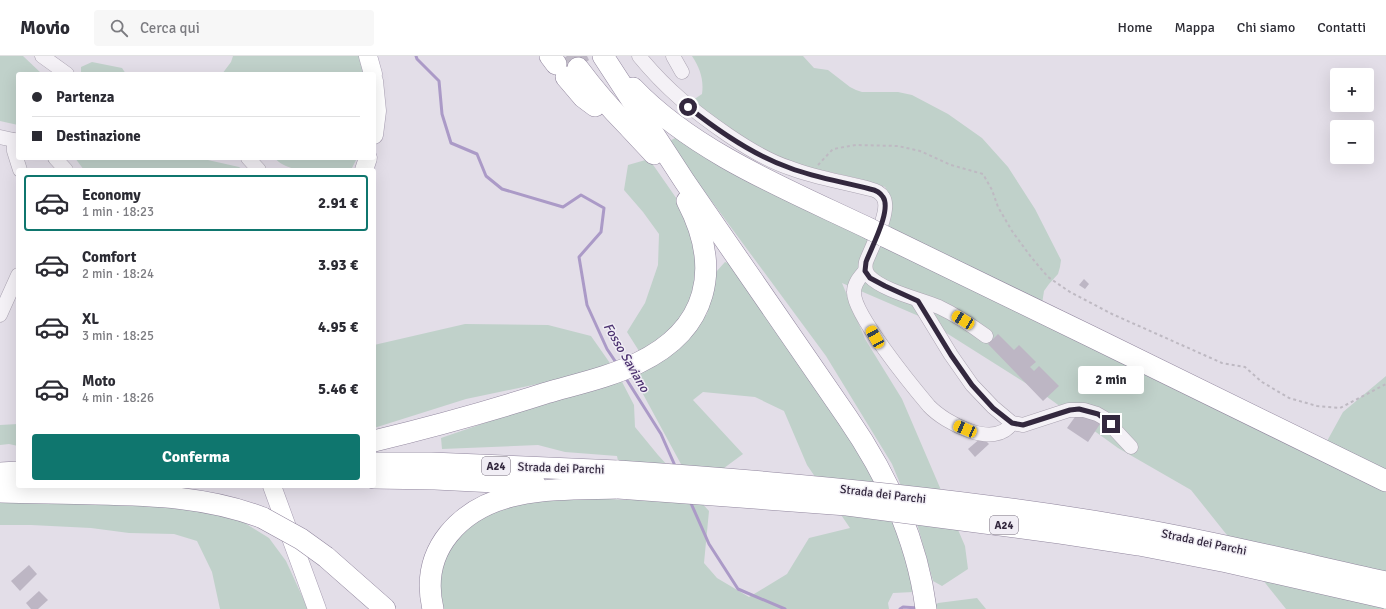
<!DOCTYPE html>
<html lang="it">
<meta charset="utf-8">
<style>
body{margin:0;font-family:Signika,sans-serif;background:#f7f7f7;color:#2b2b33;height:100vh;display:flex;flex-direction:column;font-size:15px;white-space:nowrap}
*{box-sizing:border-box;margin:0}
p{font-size:13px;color:#7c7c81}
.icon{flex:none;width:22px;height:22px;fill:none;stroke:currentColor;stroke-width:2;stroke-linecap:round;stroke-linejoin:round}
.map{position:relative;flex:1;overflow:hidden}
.panel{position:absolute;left:16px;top:112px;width:360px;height:320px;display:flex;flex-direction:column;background:#fff;border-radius:4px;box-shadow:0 4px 16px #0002}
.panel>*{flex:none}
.guide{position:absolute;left:16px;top:16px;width:360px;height:88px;border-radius:4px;box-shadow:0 4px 16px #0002;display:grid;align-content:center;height:88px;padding:0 16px;background:#fff}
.tools{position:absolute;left:1330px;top:12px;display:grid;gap:8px}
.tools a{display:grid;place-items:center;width:44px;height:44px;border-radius:4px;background:#fff;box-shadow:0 4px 16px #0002;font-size:20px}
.end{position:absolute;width:18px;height:18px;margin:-9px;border:5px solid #33283e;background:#fff;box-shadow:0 0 0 2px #fff}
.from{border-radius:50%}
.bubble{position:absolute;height:28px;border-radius:4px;background:#fff;box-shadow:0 4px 16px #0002;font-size:13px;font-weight:700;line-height:28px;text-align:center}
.car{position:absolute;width:12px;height:24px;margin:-12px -6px;border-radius:5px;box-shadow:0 0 3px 1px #0007;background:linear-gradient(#f5c518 24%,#345 0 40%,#f5c518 0 76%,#345 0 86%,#f5c518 0)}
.guide b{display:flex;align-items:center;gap:14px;height:38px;font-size:15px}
.guide b+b{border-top:1px solid #e1e1e2}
.guide i{width:10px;height:10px;background:#2b2b33}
ul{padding:7px 0 0;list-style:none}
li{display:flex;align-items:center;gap:12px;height:56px;margin:0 8px 6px;padding:0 8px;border:2px solid transparent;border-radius:4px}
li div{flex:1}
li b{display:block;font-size:15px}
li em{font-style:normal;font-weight:700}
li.active{border-color:#0f766e}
li>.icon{width:36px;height:36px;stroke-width:1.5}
.action{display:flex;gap:8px;margin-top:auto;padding:8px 16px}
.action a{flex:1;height:46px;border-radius:4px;background:#0f766e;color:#fff;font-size:16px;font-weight:700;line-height:46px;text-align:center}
header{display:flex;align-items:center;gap:24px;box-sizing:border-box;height:56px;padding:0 20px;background:#fff;border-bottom:1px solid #e1e1e2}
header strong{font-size:19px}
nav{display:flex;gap:22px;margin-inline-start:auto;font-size:14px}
.search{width:280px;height:36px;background:#f7f7f7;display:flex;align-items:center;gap:10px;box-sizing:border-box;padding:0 14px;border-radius:4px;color:#7c7c81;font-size:15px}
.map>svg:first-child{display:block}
</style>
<header>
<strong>Movio</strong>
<div class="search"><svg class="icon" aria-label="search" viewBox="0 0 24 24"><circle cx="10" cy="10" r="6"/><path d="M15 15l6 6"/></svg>Cerca qui</div>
<nav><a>Home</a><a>Mappa</a><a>Chi siamo</a><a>Contatti</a></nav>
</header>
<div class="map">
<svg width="1386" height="553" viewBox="0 0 1386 553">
<rect width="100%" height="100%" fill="#e3dee8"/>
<g fill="#c0d1ca">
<polygon points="0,0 23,0 42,18 18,18 18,69 0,65"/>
<polygon points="233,0 359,0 364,18 222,18 231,6"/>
<path d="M692,0H803L814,12L828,14L850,31L856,34L862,36H898L912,39L948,58L982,82L1008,111L1035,153L1061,204L1060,211L1058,218L1049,228L1044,235L1042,248L885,172C893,153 896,150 885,131L861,123L794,108L772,100L690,46L702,38C704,24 700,12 692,0Z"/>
<polygon points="92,6 122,12 126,18 81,18 81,11"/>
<polygon points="682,78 1326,387 1343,356 1386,320 1386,553 1286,553 1191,434 1118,392 1043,338 921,261 842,227 865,283 902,343 965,490 968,513 942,530 933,525 918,471 892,408 826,300 668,86"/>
<polygon points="75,102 199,102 239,111 243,114 84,114"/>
<path d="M275,102H357L351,114C330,114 289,120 275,102Z"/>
<polygon points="649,103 688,159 699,190 692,255 657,289 639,295 627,276 645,247 658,209 659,178 643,156 624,134 628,109"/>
<polygon points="725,206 736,210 874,417 902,484 914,536 893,537 888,547 889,553 441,553 440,508 452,489 480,460 528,441 574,441 626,444 617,400 565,396 538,389 442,393 441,382 581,334 576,320 466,343 374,372 374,289 465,268 548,269 591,280 619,320 634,349 635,371 658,399 709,455 704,507 717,522 749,541 787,518 809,482 850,472 807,409 784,355 755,341 703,336 693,344 743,398 716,418 682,410 637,327 638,317 680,286 707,258 716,216"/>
<polygon points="18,368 18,390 9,388 0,389 0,369"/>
<polygon points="0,446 161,446 232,459 269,482 286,505 308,553 220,553 212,516 197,485 174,478 129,477 91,472 31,469 0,469"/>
<polygon points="977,542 986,553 930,553 938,547"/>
</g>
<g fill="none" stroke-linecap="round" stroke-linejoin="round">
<g stroke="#ab9ac7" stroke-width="3">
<polyline points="416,0 417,3 439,25 442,58 451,87 477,98 486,120 502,133 563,151 581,139 604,152 601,176 579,201 587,249 607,293 617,308"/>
<polyline points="625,321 661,378 676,412"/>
<polyline points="690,445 709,488 738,533 785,553"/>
<polyline points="900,553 903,551 918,552"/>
</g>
</g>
<g fill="#bdb6c4">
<polygon points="567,0 587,0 589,4 561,24 551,12"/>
<polygon points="1084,223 1089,228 1085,233 1079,229"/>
<polygon points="998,278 1014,294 1019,289 1036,306 1030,311 1034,315 1039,310 1059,330 1043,345 988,288"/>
<polygon points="1080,354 1100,368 1088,386 1067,372"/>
<polygon points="982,381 989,388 975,401 968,393"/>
<polygon points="29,509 37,518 20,535 11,525"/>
<polygon points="39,535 48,544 38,553 31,553 26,547"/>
</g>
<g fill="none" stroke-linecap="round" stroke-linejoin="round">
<polyline stroke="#c0bac6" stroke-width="21" stroke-dasharray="21 10" stroke-linecap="butt" points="569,0 578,12"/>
<defs>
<g id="minor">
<polyline points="42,0 67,18"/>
<path d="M639,0C666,33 693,55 728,79C747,92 768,105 790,112C816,122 844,126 870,133C875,134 880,136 883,141C892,154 871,192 866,206C865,211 865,216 869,220C883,235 920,243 939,251C956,259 971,269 986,280"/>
<polyline points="673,0 682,16"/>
<polyline points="0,81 18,85"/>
<polyline points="14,84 14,95 20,114"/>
<polyline points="55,102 66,114"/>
<polyline points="248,102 259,114"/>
<path d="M865,215C860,221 854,227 854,236C853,258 913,331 929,350C945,367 995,394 1012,367"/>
<polyline points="918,245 951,299 972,329 993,351 1012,367 1023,369 1069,354 1084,354 1097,358 1104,362 1131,391"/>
<polyline points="0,259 18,219"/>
</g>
<g id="major">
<polyline points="368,0 373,18"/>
<polyline points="374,25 377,55 374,79"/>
<polyline points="364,114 368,102"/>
<polyline points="272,430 317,553"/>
</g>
<g id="highway">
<polyline points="550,0 556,8"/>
<path d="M603,0L685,126L847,361C887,419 917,482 926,553"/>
<path d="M578,12C593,32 609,51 627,69C636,79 645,88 654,98"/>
<polyline points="566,21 583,41 595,50"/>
<path d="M633,32C695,97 791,135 870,173"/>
<polyline points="884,180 1090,280 1386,425"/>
<path d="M374,385C432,371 490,355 546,337C577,328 610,321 638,307C709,273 722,212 687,145"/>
<polyline points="374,407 431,407 618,415"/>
<polyline points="0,417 18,416"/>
<polyline points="374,422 435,423 535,428"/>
<path d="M0,436C32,437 63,437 95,438C153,439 209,441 263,462"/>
<polyline points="326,501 385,553"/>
<path d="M433,553C419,493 461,451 517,439C548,432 585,433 618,432"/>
</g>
</defs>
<use href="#minor" stroke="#aba4b2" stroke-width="15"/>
<use href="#major" stroke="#a89eb3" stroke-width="19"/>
<use href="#highway" stroke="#91869e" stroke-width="22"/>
<polyline stroke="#beb9c2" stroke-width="2" stroke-dasharray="3 3" stroke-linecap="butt" points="818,109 833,93 856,89 898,90 920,95 951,109 983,118 992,134 998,151 1012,175 1031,201 1048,221 1070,236 1112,258 1222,307 1245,311 1262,326 1289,342 1317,350 1340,352 1386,328"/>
<use href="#minor" stroke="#f4f1f6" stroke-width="14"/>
<use href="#major" stroke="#fff" stroke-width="18"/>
<use href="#highway" stroke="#fff" stroke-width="21"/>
<defs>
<g id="highway-bridge">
<polyline points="870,173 884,180"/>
<path d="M618,415C783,426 948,441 1111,468C1203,483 1295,506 1386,526"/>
<polyline points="618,432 847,449 1060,477 1139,489 1227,506 1386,542"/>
<polyline points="263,462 301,483 326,501"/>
</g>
</defs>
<use href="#highway-bridge" stroke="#91869e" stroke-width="22" stroke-linecap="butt"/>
<use href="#highway-bridge" stroke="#fff" stroke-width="21"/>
</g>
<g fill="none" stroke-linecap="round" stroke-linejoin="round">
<path stroke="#33283e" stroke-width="5" d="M688,51C717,74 755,100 790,112C816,122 844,126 870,133C875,134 880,136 883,141C892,154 871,192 866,206L865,215L870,222L885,230L918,245L951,299L972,329L993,352L1012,367L1023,369L1070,354L1079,353L1098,358L1111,368"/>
</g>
<g text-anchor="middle" stroke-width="3" stroke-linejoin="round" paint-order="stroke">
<g fill="#f1eef5" stroke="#6c6375" stroke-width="1">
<rect x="482" y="401" width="28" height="18" rx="3"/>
<rect x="990" y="460" width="28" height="18" rx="3"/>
</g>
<g font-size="11" font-weight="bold" fill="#33283e">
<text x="496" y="414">A24</text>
<text x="1004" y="473">A24</text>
</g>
<g font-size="12" fill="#33283e" stroke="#f1eef5">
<text transform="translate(561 412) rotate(2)" y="4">Strada dei Parchi</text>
<text transform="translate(883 438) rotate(7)" y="4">Strada dei Parchi</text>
<text transform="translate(1204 486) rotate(12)" y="4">Strada dei Parchi</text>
</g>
<g font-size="13" font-style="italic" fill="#4d3371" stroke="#f1eef5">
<text transform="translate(627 301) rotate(60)" y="5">Fosso Saviano</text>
</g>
</g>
</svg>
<div class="tools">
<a>+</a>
<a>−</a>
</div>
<i class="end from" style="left:688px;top:51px"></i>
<i class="end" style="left:1111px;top:368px"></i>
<div class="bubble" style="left:1078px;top:310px;width:66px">2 min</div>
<i class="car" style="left:963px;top:264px;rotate:301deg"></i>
<i class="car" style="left:875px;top:281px;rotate:331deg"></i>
<i class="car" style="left:965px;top:373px;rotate:293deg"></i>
<div class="guide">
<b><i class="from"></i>Partenza</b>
<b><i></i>Destinazione</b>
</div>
<section class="panel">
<ul>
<li class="active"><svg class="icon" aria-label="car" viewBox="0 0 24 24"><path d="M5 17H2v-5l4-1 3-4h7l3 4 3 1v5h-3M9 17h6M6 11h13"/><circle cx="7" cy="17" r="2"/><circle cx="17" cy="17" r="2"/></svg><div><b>Economy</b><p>1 min · 18:23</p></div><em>2.91 €</em></li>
<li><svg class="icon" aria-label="car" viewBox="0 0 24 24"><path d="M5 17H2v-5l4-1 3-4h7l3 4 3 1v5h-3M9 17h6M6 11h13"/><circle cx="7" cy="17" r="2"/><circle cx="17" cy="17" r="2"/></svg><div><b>Comfort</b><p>2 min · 18:24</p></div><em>3.93 €</em></li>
<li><svg class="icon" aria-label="car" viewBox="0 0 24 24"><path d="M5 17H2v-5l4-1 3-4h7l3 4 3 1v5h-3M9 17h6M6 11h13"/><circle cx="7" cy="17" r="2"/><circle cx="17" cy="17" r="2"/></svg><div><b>XL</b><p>3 min · 18:25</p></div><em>4.95 €</em></li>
<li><svg class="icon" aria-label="car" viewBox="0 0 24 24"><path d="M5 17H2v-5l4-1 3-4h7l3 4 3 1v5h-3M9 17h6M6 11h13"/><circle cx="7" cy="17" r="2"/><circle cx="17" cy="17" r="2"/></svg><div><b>Moto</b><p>4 min · 18:26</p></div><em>5.46 €</em></li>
</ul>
<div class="action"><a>Conferma</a></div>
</section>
</div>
